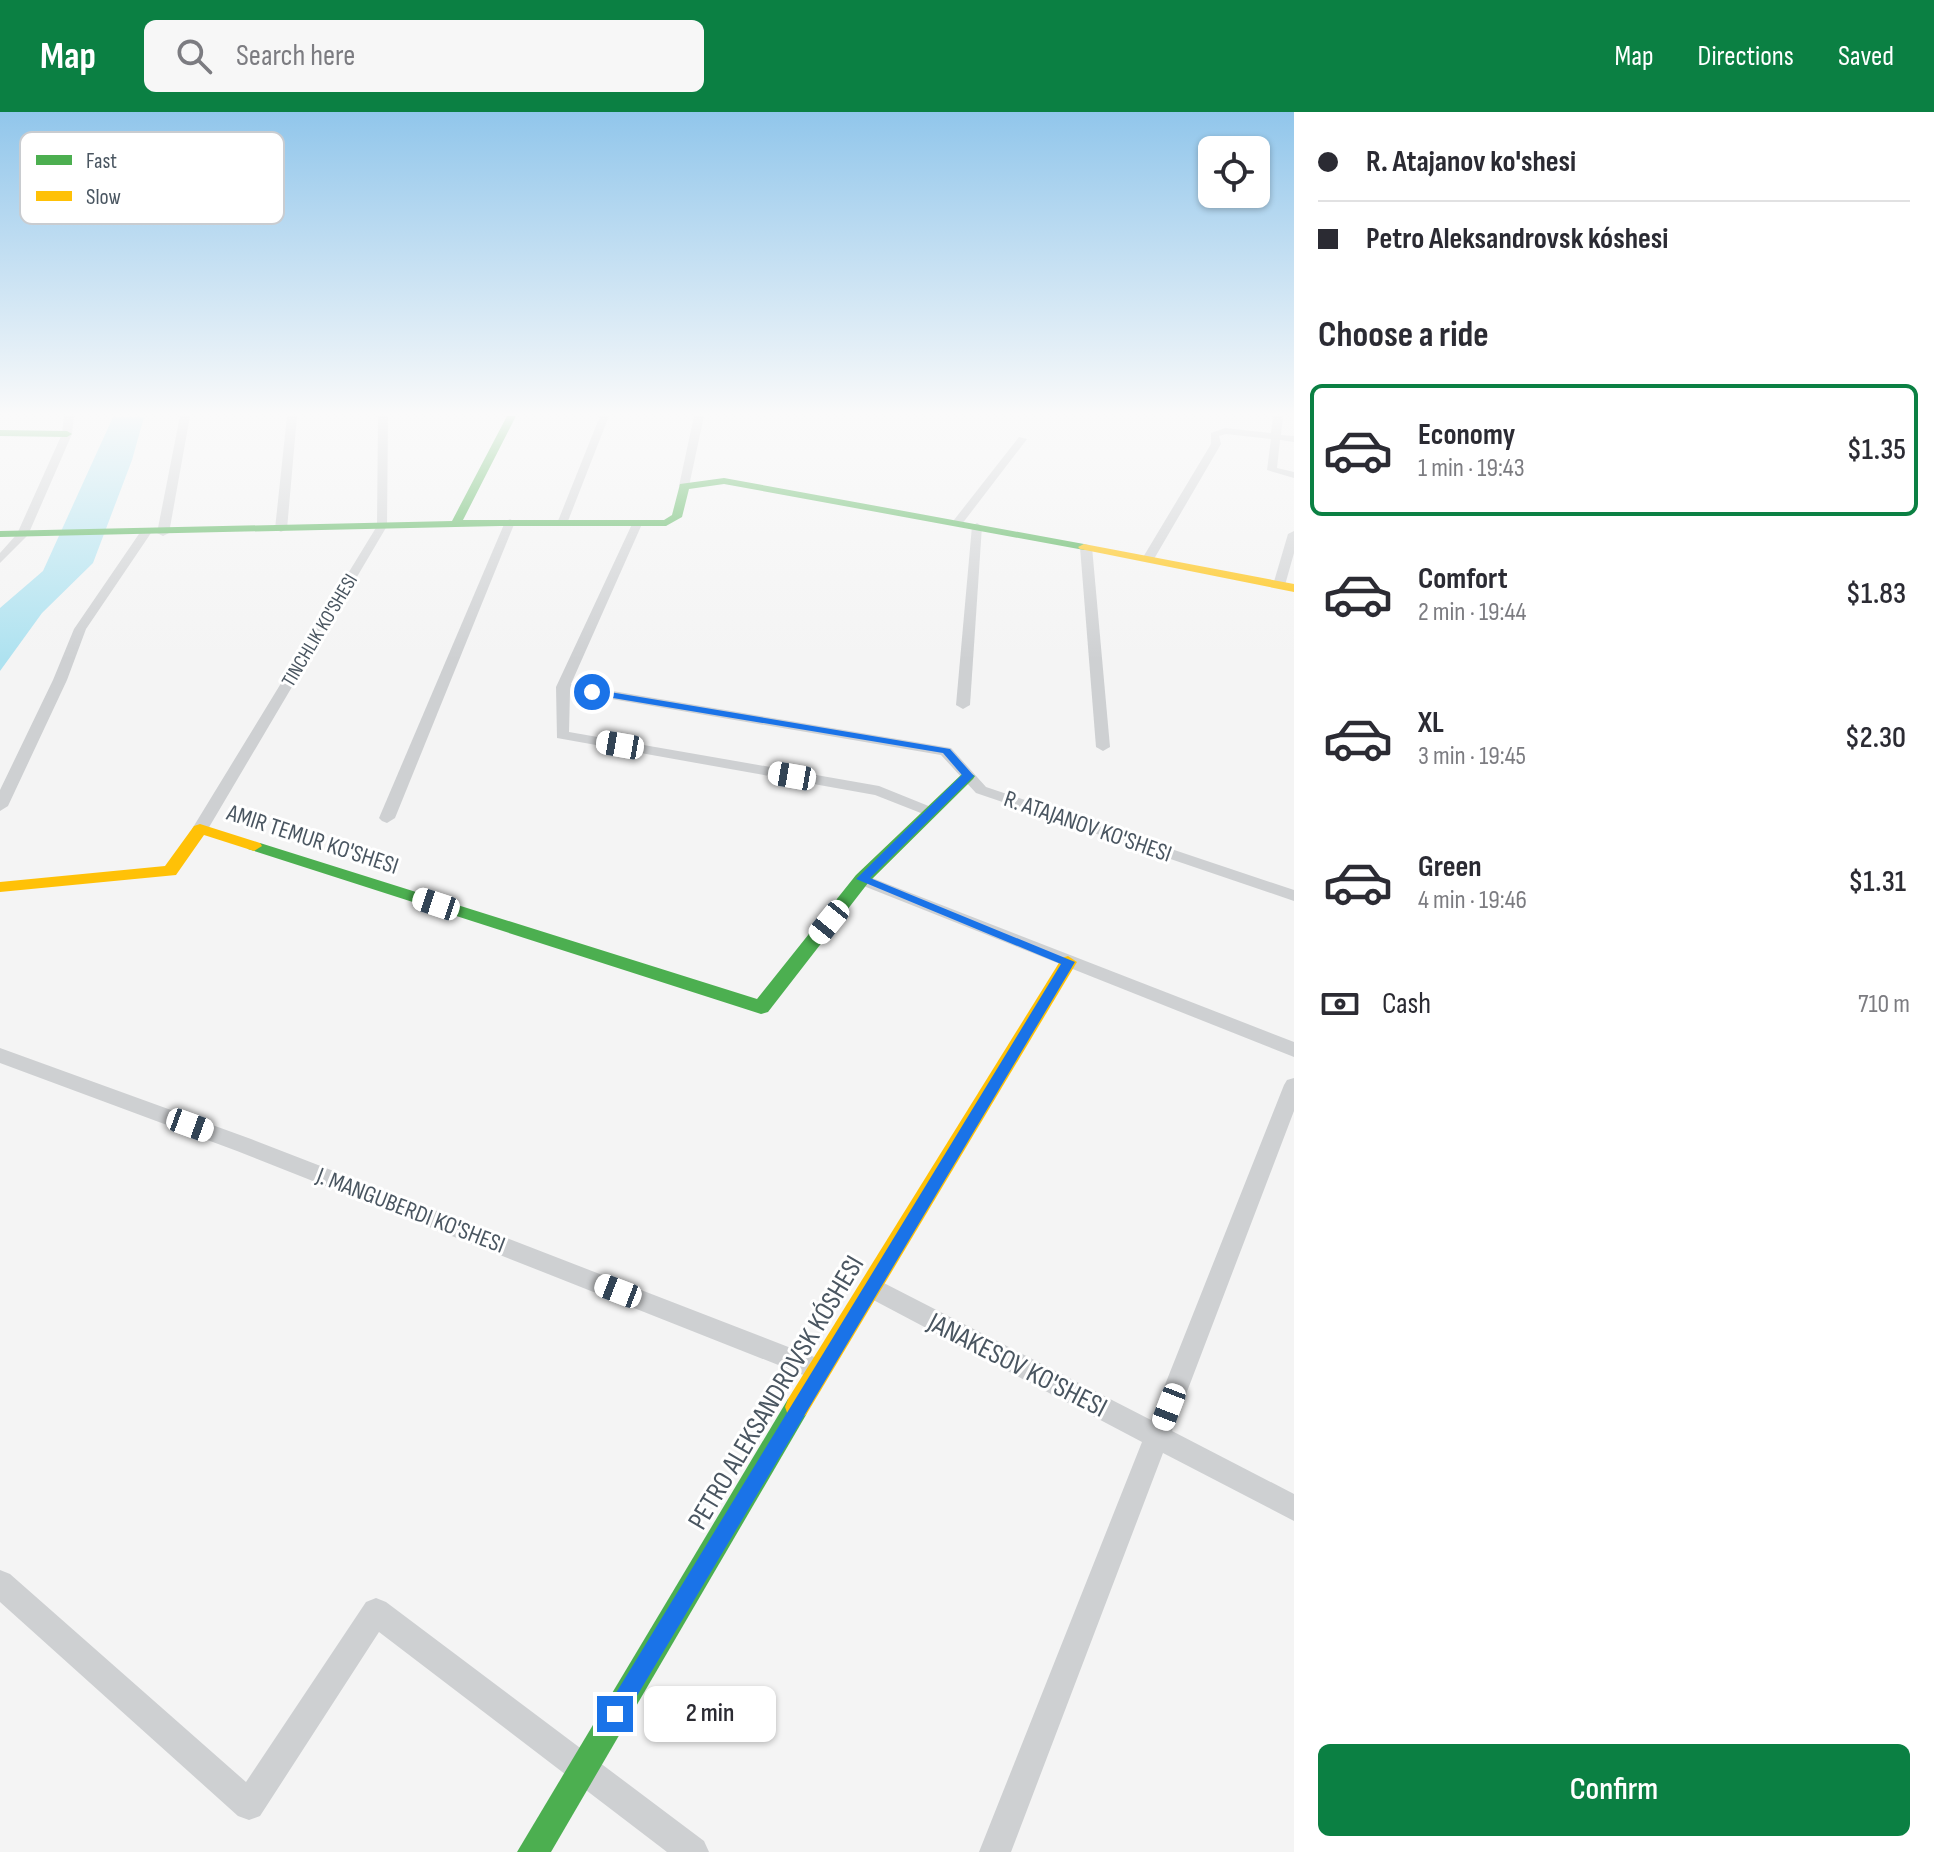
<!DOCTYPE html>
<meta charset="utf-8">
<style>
body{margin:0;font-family:"Sofia Sans Condensed",sans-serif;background:#f7f7f7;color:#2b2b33;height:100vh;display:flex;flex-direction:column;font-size:30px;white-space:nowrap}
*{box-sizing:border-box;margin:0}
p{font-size:26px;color:#7c7c81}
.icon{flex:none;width:44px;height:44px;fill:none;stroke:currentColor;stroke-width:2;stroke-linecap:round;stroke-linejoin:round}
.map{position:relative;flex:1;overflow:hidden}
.details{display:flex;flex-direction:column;background:#fff;width:640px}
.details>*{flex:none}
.banner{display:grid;align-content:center;height:176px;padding:0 24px;background:#fff}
.buttons{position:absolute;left:1198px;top:24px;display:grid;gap:16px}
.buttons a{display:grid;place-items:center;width:72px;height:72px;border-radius:12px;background:#fff;box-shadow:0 2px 6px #0004;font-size:40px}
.end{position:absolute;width:36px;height:36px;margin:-18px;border:10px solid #1a73e8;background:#fff;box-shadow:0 0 0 4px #fff}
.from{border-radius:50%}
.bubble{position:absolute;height:56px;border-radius:12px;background:#fff;box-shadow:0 2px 6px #0004;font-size:26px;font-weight:600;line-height:56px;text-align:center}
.car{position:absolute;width:24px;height:48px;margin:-24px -12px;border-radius:10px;box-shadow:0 0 6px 2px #0007;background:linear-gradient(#fff 24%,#345 0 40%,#fff 0 76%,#345 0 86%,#fff 0)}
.banner b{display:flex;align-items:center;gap:28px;height:76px;font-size:30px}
.banner b+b{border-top:2px solid #e1e1e2}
.banner i{width:20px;height:20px;background:#2b2b33}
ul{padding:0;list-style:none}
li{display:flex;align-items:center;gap:24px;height:132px;margin:0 16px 12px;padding:0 8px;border:4px solid transparent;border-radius:12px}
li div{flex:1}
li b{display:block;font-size:30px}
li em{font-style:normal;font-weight:600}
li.on{border-color:#0b8043}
li>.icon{width:72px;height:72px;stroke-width:1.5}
h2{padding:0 24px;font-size:36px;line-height:96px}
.pay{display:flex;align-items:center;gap:20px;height:88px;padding:0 24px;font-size:30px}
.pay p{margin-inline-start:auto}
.action{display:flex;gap:16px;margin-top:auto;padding:16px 24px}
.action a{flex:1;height:92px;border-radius:12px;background:#0b8043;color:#fff;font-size:32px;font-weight:600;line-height:92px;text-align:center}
header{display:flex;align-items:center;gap:48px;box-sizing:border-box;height:112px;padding:0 40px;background:#0b8043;color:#fff}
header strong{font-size:38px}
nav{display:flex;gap:44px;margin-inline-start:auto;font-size:28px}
.search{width:560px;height:72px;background:#f7f7f7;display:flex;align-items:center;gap:20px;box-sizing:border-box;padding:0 28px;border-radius:12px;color:#7c7c81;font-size:30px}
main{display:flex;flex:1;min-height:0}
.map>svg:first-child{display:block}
</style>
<header>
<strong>Map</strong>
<div class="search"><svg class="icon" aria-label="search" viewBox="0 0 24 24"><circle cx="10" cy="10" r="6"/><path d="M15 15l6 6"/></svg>Search here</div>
<nav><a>Map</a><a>Directions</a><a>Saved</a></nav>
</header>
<main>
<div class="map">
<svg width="1294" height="1740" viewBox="0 0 1294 1740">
<rect width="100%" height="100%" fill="#f4f4f4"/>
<polygon fill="#aee2f0" points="113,305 144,305 132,348 93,451 42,501 0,559 0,496 43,459"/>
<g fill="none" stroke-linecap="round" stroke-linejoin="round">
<g fill="#ced0d2" fill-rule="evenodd">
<polygon points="64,304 74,304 72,322 28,423 0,451 0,441 17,422 62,322"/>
<polygon points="180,304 190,304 169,421 163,424 157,421"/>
<polygon points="287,304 297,304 287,417 281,420 275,417"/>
<polygon points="378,304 388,304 387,414 208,717 200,722 194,720 192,717 377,414"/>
<polygon points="600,304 609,304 568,409 559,411 558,409"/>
<polygon points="694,304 704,304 689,374 684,377 679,374"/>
<polygon points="1273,304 1283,304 1281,323 1294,324 1294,330 1280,328 1277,356 1294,360 1294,366 1267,358 1271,327 1226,322 1219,324 1221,332 1154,447 1144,449 1142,447 1211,332 1211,321 1225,316 1271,321"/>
<polygon points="1019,325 1027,327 962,412 954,412 954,408"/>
<polygon points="510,407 515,410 395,706 387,711 382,709 379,706 505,410"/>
<polygon points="633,410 642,412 571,572 951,636 986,675 1294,778 1294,789 976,681 941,643 570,580 569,620 879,674 936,697 939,700 931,705 875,683 557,626 556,575"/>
<polygon points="977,411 982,414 970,593 963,597 956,593 972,414"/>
<polygon points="141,419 151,421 86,517 67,568 8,694 0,699 0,678 53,568 74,517"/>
<polygon points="1294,419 1294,441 1285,473 1275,476 1273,473 1288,422"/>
<polygon points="1086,432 1092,435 1110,635 1103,639 1096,635 1080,435"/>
<polygon points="862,762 1294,930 1294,945 856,771 854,767"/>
<polygon points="0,936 251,1027 827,1250 831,1258 827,1266 819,1269 811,1266 237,1039 0,951"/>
<polygon points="1294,966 1294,999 1172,1319 1294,1382 1294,1409 1163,1341 1011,1740 979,1740 1142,1330 862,1182 859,1175 862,1168 870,1165 878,1168 1151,1308 1284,973 1287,968"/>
<polygon points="0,1458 10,1462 246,1670 366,1490 376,1486 386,1490 704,1729 709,1740 667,1740 379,1520 260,1704 249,1708 238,1704 0,1490"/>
</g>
<g fill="#4caf50" fill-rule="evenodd">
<polygon points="507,304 516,304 463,408 664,408 672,403 680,372 724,366 1084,432 1090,435 1084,438 724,372 689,377 682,405 666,414 500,414 0,425 0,419 452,409"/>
<polygon points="0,318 67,319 72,322 67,325 0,324"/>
<polygon points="968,660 975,664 973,667 868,771 768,900 761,902 248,737 246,734 248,731 260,731 757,887 856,763 963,661"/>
<polygon points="797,1283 806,1287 809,1295 806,1303 551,1740 517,1740 788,1287"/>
</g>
<g fill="#ffc107" fill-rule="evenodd">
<polygon points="1084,432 1294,472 1294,480 1080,437 1078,435"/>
<polygon points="200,712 260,731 262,734 254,739 204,723 176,763 0,780 0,770 165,754 194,714"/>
<polygon points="1068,844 1077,850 806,1303 797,1307 788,1303 785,1295 788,1287 1062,846"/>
</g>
</g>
<linearGradient id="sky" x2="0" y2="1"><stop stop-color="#91c6eb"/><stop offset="0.55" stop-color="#fafafa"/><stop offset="1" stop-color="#fafafa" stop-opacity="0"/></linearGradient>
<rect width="1294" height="548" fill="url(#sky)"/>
<polygon fill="#1a73e8" points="592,577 950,637 974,664 870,766 1075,850 622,1609 615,1612 608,1609 604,1602 608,1594 1061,852 856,767 962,663 943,641 589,582"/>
<g text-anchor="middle" stroke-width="6" stroke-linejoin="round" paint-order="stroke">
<g font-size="20" fill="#4a5661" stroke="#fff">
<text transform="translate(319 518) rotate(-59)" y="7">TINCHLIK KO'SHESI</text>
</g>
<g font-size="24" fill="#4a5661" stroke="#fff">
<text transform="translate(1088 714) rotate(19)" y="8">R. ATAJANOV KO'SHESI</text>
<text transform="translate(313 727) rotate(18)" y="8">AMIR TEMUR KO'SHESI</text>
<text transform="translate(411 1098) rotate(21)" y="8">J. MANGUBERDI KO'SHESI</text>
</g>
<g font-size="28" fill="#4a5661" stroke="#fff">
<text transform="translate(1018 1252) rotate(27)" y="10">JANAKESOV KO'SHESI</text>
<text transform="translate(775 1280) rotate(-59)" y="10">PETRO ALEKSANDROVSK KÓSHESI</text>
</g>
</g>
<rect x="20" y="20" width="264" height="92" rx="12" fill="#fff" stroke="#c9ccd0" stroke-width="2"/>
<rect x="36" y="43" width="36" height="10" fill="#4caf50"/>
<rect x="36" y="79" width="36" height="10" fill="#ffc107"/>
<g font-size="22" fill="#4a5661">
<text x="86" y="56">Fast</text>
<text x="86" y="92">Slow</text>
</g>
</svg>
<div class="buttons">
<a><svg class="icon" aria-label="locate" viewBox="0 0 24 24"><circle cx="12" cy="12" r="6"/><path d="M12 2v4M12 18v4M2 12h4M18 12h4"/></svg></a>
</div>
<i class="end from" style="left:592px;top:580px"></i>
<i class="end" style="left:615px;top:1602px"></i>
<div class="bubble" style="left:644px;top:1574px;width:132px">2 min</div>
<i class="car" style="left:620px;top:633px;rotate:280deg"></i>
<i class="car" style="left:792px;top:664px;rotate:280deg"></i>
<i class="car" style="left:436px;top:792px;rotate:288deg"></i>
<i class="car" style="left:829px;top:810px;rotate:219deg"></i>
<i class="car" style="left:190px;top:1013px;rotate:110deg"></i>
<i class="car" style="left:618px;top:1179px;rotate:291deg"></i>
<i class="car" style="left:1169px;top:1295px;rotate:201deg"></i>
</div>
<section class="details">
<div class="banner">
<b><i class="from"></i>R. Atajanov ko'shesi</b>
<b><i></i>Petro Aleksandrovsk kóshesi</b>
</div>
<h2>Choose a ride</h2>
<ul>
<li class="on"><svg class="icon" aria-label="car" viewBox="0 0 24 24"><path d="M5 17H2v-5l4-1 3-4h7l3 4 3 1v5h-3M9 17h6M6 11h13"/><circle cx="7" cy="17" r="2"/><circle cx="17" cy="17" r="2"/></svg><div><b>Economy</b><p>1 min · 19:43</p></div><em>$1.35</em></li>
<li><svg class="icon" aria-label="car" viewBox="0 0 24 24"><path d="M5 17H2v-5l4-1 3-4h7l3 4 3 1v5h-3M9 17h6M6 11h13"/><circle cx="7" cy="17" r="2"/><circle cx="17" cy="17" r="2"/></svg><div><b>Comfort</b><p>2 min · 19:44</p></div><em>$1.83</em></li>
<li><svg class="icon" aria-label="car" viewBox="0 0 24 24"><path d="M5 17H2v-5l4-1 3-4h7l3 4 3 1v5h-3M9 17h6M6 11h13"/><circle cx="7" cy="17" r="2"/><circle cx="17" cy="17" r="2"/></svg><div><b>XL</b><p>3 min · 19:45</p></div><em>$2.30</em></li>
<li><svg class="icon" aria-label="car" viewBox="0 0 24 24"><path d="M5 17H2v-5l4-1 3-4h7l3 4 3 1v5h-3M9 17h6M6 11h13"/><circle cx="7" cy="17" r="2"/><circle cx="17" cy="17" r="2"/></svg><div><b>Green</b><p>4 min · 19:46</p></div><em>$1.31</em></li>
</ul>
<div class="pay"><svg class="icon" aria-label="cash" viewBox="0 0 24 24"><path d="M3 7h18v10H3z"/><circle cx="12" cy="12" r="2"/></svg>Cash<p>710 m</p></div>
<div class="action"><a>Confirm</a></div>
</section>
</main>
